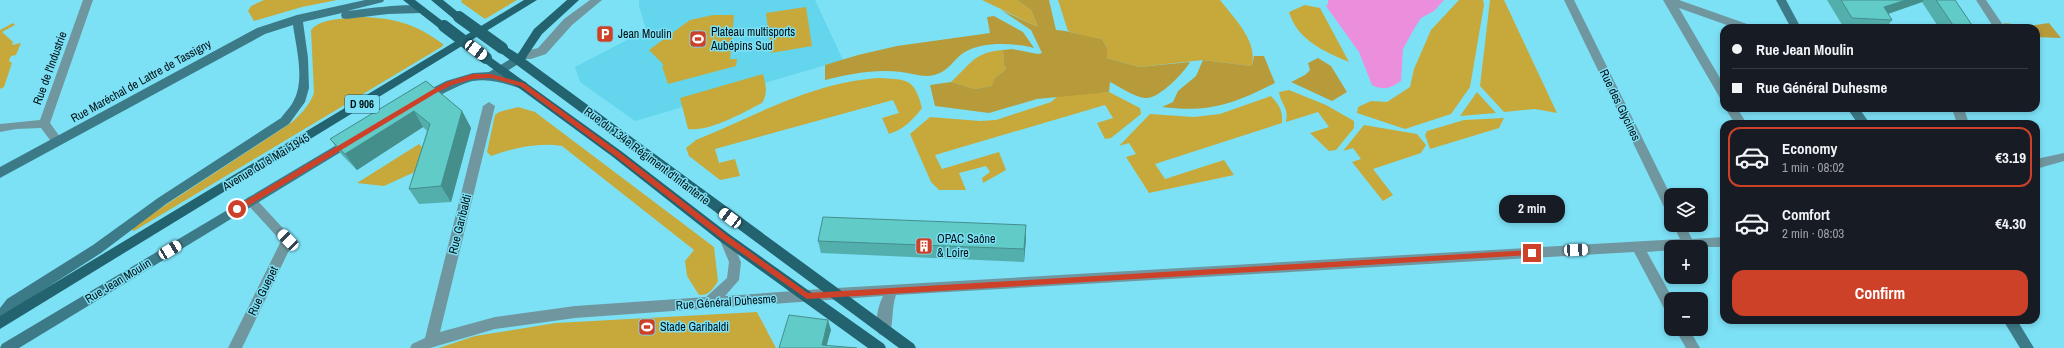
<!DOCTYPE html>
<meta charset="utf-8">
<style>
body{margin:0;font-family:"Archivo Narrow",sans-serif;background:#20242c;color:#f1f3f6;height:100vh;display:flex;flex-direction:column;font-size:15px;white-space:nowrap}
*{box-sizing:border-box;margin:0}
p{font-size:13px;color:#9ea1a6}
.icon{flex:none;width:22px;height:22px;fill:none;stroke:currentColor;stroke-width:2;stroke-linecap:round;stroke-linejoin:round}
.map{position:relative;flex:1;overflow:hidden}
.details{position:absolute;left:1720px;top:120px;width:320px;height:204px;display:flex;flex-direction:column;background:#171b24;border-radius:12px;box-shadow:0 2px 6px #0003}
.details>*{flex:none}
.guide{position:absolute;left:1720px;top:24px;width:320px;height:88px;border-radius:12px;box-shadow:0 2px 6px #0003;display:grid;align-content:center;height:88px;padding:0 12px;background:#171b24}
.controls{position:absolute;left:1664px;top:188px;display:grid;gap:8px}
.controls a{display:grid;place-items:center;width:44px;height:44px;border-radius:8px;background:#171b24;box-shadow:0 2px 6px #0003;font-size:20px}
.end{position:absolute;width:18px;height:18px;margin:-9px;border:5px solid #cc4128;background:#fff;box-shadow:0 0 0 2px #fff}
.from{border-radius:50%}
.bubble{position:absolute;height:28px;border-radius:12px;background:#171b24;box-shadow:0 2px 6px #0003;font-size:13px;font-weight:800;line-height:28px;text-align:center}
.car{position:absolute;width:12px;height:24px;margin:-12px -6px;border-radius:5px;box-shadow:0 0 3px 1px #0007;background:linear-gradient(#fff 24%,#345 0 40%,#fff 0 76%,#345 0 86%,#fff 0)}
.guide b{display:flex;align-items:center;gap:14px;height:38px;font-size:15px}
.guide b+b{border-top:1px solid #363941}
.guide i{width:10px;height:10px;background:#f1f3f6}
ul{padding:7px 0 0;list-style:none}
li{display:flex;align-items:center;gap:12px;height:60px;margin:0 8px 6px;padding:0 4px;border:2px solid transparent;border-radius:12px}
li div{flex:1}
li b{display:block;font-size:15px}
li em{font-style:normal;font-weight:800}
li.on{border-color:#cc4128}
li>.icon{width:36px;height:36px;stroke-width:1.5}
.button{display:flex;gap:8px;margin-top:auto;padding:8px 12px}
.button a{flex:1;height:46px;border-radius:12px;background:#cc4128;color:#fff;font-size:16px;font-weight:800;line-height:46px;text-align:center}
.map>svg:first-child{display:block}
</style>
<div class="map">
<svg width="2064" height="348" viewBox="0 0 2064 348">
<rect width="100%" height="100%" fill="#7de1f6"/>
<polygon fill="#63d5ec" points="639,0 815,0 843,60 635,121 580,82 575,67 646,30 639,6"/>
<g fill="#c7a83a">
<polygon points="264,0 337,0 302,7 254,21 248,11 251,6"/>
<polygon points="462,0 517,0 485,19 461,2"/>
<polygon points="982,0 1017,0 1031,10 1038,27"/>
<path d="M1058,0H1220C1234,18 1258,41 1252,66L1203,60L1139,67L1107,58V48L1102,39L1087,37L1068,31Z"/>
<polygon points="1459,0 1483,0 1484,5 1470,87 1451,114 1405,129 1357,113 1358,107 1371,101 1387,102 1410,87 1414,69 1431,30"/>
<polygon points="1490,0 1504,0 1557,113 1535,109 1504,112 1480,86"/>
<path d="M1305,5L1320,8L1349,62C1325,52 1297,40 1289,12Z"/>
<polygon points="806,7 812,46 771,53 766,13"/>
<polygon points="713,15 734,15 730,59 737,59 736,66 668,84 662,66 664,65 649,50 690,20"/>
<path d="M362,17C395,18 416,24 443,44V46L134,231L132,230L138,223L291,123C301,114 309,106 314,93L311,30C322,17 347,19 362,17Z"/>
<polygon points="13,23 15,25 2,32 13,42 12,45 21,43 16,55 11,56 9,61 12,63 4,87 0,89 0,30"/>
<path d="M1003,50L1004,65L1006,69L995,78L993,86L975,89L951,82C971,64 974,52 1003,50Z"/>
<path d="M763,74C766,85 768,93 762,103C742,113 710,132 688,129L680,98Z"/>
<path d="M878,78C907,80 914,77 922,108C912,121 904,129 889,134L882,118L899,113L893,100L715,149L719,163L735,159L740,176L720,180L689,156L686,148L696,140C757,115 811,83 878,78Z"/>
<path d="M1289,90L1326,105L1354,121V128L1336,150L1329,151L1310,133L1329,127L1318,112L1286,122C1289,107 1281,105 1279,92Z"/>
<polygon points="1109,92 1140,108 1141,114 1111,138 1105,139 1097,123 1113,118 1105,105 935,155 942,169 999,152 1006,170 983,183 982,178 990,172 986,166 959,173 966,190 939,190 931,182 910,134 930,117 980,121 996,120 1051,102 1059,95"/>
<polygon points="1477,92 1496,113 1460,116"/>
<path d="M1271,96C1279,105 1283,110 1282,123L1155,164L1165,179L1224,160L1234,175L1149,193L1126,157L1136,154L1129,143L1119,146L1150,114L1194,117L1220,114Z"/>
<path d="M518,107L535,112L714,247L718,281C713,289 709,296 699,295L687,276L685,261L694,250L562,146C539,142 513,148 491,156L487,152L495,115L499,112Z"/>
<polygon points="1504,118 1499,128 1430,149 1425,135 1427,131 1464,120"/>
<polygon points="1364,125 1417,134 1426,145 1421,153 1373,169 1393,195 1383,201 1352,162 1361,159 1353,148 1343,151"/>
<polygon points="419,144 425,150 419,170 384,186 357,183"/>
<polygon points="757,312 776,348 439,348 475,336 556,323"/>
</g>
<g fill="#b79b3b">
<path d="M1017,0H1049L1056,30C1072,31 1086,37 1102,39L1107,48V58L1139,67L1190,62C1184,73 1158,100 1145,98C1134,97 1120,87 1110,82L1109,92L1037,99L989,113L935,106L930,85L951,82L975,89L992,86L995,78L1006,69L1004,65L1003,50L1012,49L1038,54L1042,53L1031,30L1001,10L1038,27L1031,10Z"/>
<path d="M994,16L1023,32L1034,48C1015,43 983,41 965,52C953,59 950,71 934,75C923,78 912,73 901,72C875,69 850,74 825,80V65L858,55L897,46L990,33L987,17Z"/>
<polygon points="2004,23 2012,24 2021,27 2049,23 2061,38 2036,37 2036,28 2007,28"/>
<path d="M1254,56H1264L1275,83C1234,104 1209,113 1162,107L1173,102L1178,91L1196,76L1203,60L1252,66Z"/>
<polygon points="1318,58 1331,66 1347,92 1332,101 1291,82 1305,75 1310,70 1308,63"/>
</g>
<path fill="#eb8fdd" d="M1328,0H1444L1434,11L1421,18L1414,29L1403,49L1401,81C1391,88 1384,91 1372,85L1359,52L1326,6L1328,4Z"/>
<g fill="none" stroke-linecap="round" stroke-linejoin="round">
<g fill="#70979f" fill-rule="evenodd">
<polygon points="83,0 93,0 50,123 63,141 61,144 53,144 41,128 16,129 0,132 0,124 40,120"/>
<polygon points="590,0 602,0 572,25 546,54 531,59 518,59 517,56 518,53 538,48 564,19"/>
<polygon points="1564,0 1574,0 1671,196 1671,214 1667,212 1665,209"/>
<polygon points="1663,0 1679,0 1750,25 1751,28 1735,28 1679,8 1724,85 1724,99 1720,98"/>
<polygon points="1976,0 1986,0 2005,28 1994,28"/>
<path d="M489,102L495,106L440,332L495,317L575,306L706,297L727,278L729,262L719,238L721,234L725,233L729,234L741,262L739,280L725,296L836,288L1680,239L1673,225H1685L1692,239L1724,237V247H1671V250L1647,252L1673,299H1671V314L1666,312L1634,252L896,295C891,309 894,324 889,334L884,336L879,334C874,323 878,306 883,296L575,318L495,329L430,348H410L412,344L425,338L483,106Z"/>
<polygon points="1725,108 1737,108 1747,124 1735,124"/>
<polygon points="1952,108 1964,108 1969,124 1957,124"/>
<polygon points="2064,153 2064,161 2036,169 2036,159"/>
<polygon points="251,196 255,198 294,240 242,348 228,348 281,241 247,204 245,201 247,198"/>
<polygon points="1675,329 1689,329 1700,348 1686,348"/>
</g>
<g fill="#3c7a87" fill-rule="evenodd">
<path d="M365,0H384L383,2L347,11C360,10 420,0 426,9L421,13L388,14L346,19L342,18L341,15L342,13L303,22L308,58L309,88L305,102L289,124L166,204L101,253L17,307L5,321L0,323V308L7,299L93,245L158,198L281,118C285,112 291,107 294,100C305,79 296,47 293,25L265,34L0,178V167L257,28L297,15Z"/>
<polygon points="1776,0 1786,0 1801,28 1791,28"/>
<path d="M522,52L526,53L527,56L526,59L501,75L526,82L528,85L526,88L522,89C506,84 491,78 473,81C460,83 428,104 419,101L417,98L419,95L446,81L473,73L489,72Z"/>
<polygon points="1847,108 1859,108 1870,124 1858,124"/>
<polygon points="350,137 354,138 356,141 354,144 19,348 0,348 2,344"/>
<polygon points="2003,320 2017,320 2034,348 2020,348"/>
</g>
<g fill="#236370" fill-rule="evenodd">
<polygon points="403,0 415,0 449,26 444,30 440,29"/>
<polygon points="431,0 443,0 464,17 463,20 455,20"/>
<polygon points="524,0 537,0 0,329 0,316"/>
<polygon points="567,0 579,0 542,34 525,59 914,344 916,348 899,348 498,51 497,48 502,44 518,54 534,29"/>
<polygon points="486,54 621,151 729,234 884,344 886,348 868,348 721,242 613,157 482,61 481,58 482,55"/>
</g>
<g stroke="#236370" stroke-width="12">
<polyline points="459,17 502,48"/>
<polyline points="444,26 486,58"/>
</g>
</g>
<g fill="#53afac">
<polygon points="1827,0 1955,0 1974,28 1939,28 1922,2 1888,14 1892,20 1886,28 1844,28"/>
<polygon points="426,81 462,111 471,128 451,202 419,204 409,189 427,131 423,127 357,170 342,155 330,139"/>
<polygon points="1026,238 1024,262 821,253 818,241"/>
</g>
<g fill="#448e8c">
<polygon points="1906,0 1924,0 1922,2 1876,18 1884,7"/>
<polygon points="414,111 423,127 357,170 345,154"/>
<polygon points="462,111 471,128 451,202 441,186"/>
<polygon points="1026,225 1026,238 1024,262 1024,249"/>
<polygon points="828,320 831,330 826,348 822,345"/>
</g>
<g fill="#61cbc8" stroke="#448e8c">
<polygon points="1841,0 1906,0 1884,7 1892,20 1852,18"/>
<polygon points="1936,0 1955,0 1974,28 1955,28"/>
<polygon points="426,81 462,111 441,186 409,189 430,124 414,111 345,154 330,139"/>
<polygon points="823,217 1026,225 1024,249 818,241"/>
<polygon points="789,315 828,320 822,345 857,348 779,348"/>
</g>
<polygon fill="#cc4128" points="473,74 491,74 524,83 619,152 728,236 808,293 1532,250 1535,253 1532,255 807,299 723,240 615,156 520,86 491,78 473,79 452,85 436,93 240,211 235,211 235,207 432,90 447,82"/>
<defs>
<symbol id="parking-square" viewBox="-11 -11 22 22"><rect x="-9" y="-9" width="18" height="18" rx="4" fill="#cc4128" stroke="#7de1f6"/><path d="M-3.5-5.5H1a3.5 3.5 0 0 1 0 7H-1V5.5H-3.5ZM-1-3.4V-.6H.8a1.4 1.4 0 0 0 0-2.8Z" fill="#fff"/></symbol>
<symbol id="stadium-square" viewBox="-11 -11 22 22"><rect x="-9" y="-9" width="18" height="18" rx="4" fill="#cc4128" stroke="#7de1f6"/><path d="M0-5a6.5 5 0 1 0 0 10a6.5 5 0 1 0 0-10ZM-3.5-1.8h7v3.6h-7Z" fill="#fff"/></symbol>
<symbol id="building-square" viewBox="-11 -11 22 22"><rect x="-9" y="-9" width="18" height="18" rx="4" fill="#cc4128" stroke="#7de1f6"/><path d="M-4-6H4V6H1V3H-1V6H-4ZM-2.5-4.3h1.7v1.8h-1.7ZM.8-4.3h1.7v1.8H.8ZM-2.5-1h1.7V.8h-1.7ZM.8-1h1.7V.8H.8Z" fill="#fff"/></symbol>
</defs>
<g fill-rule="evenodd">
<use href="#parking-square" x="595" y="24" width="20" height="20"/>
<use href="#stadium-square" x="688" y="29" width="20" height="20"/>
<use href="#building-square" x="914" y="236" width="20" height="20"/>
<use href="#stadium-square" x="637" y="317" width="20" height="20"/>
</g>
<g text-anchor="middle" stroke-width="3" stroke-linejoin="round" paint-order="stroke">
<rect fill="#7de1f6" stroke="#264f58" stroke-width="1" x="345" y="95" width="34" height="18" rx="3"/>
<g font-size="11" font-weight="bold" fill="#001014">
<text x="362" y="108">D 906</text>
</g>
<g font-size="12" fill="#001014" stroke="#7de1f6" text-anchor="start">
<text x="711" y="36">Plateau multisports<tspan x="711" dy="14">Aubépins Sud</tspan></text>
<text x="618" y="38">Jean Moulin</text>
<text x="937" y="243">OPAC Saône<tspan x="937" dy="14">&amp; Loire</tspan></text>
<text x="660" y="331">Stade Garibaldi</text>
</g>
<g font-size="12" fill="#001014" stroke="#7de1f6">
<text transform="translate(50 68) rotate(-70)" y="4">Rue de l'Industrie</text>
<text transform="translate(141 81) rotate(-29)" y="4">Rue Maréchal de Lattre de Tassigny</text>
<text transform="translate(1620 105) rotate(64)" y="4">Rue des Glycines</text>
<text transform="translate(647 156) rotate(37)" y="4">Rue du 134e Régiment d'Infanterie</text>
<text transform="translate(266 162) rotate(-31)" y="4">Avenue du 8 Mai 1945</text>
<text transform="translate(460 224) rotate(-76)" y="4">Rue Garibaldi</text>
<text transform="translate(118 281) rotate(-31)" y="4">Rue Jean Moulin</text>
<text transform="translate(263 291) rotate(-64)" y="4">Rue Guepet</text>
<text transform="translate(726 302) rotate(-4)" y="4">Rue Général Duhesme</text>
</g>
</g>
</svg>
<div class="controls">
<a><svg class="icon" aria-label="layers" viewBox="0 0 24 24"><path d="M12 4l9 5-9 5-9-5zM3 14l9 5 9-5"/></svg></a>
<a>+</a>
<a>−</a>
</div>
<i class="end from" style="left:237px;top:209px"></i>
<i class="end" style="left:1532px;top:253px"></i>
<div class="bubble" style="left:1499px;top:195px;width:66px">2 min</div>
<i class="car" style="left:476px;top:50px;rotate:127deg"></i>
<i class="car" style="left:730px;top:218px;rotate:307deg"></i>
<i class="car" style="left:288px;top:240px;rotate:316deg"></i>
<i class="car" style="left:170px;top:250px;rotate:59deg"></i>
<i class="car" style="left:1576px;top:250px;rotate:87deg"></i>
<div class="guide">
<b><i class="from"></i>Rue Jean Moulin</b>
<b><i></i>Rue Général Duhesme</b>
</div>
<section class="details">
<ul>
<li class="on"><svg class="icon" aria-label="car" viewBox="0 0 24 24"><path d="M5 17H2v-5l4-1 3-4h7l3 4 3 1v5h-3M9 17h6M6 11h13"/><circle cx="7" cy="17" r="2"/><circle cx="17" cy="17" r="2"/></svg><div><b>Economy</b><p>1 min · 08:02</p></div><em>€3.19</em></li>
<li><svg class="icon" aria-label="car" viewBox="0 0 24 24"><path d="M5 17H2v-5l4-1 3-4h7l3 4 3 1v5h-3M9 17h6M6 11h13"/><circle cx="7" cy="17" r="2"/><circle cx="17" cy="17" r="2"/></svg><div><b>Comfort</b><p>2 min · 08:03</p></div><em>€4.30</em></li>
</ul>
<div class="button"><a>Confirm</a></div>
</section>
</div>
